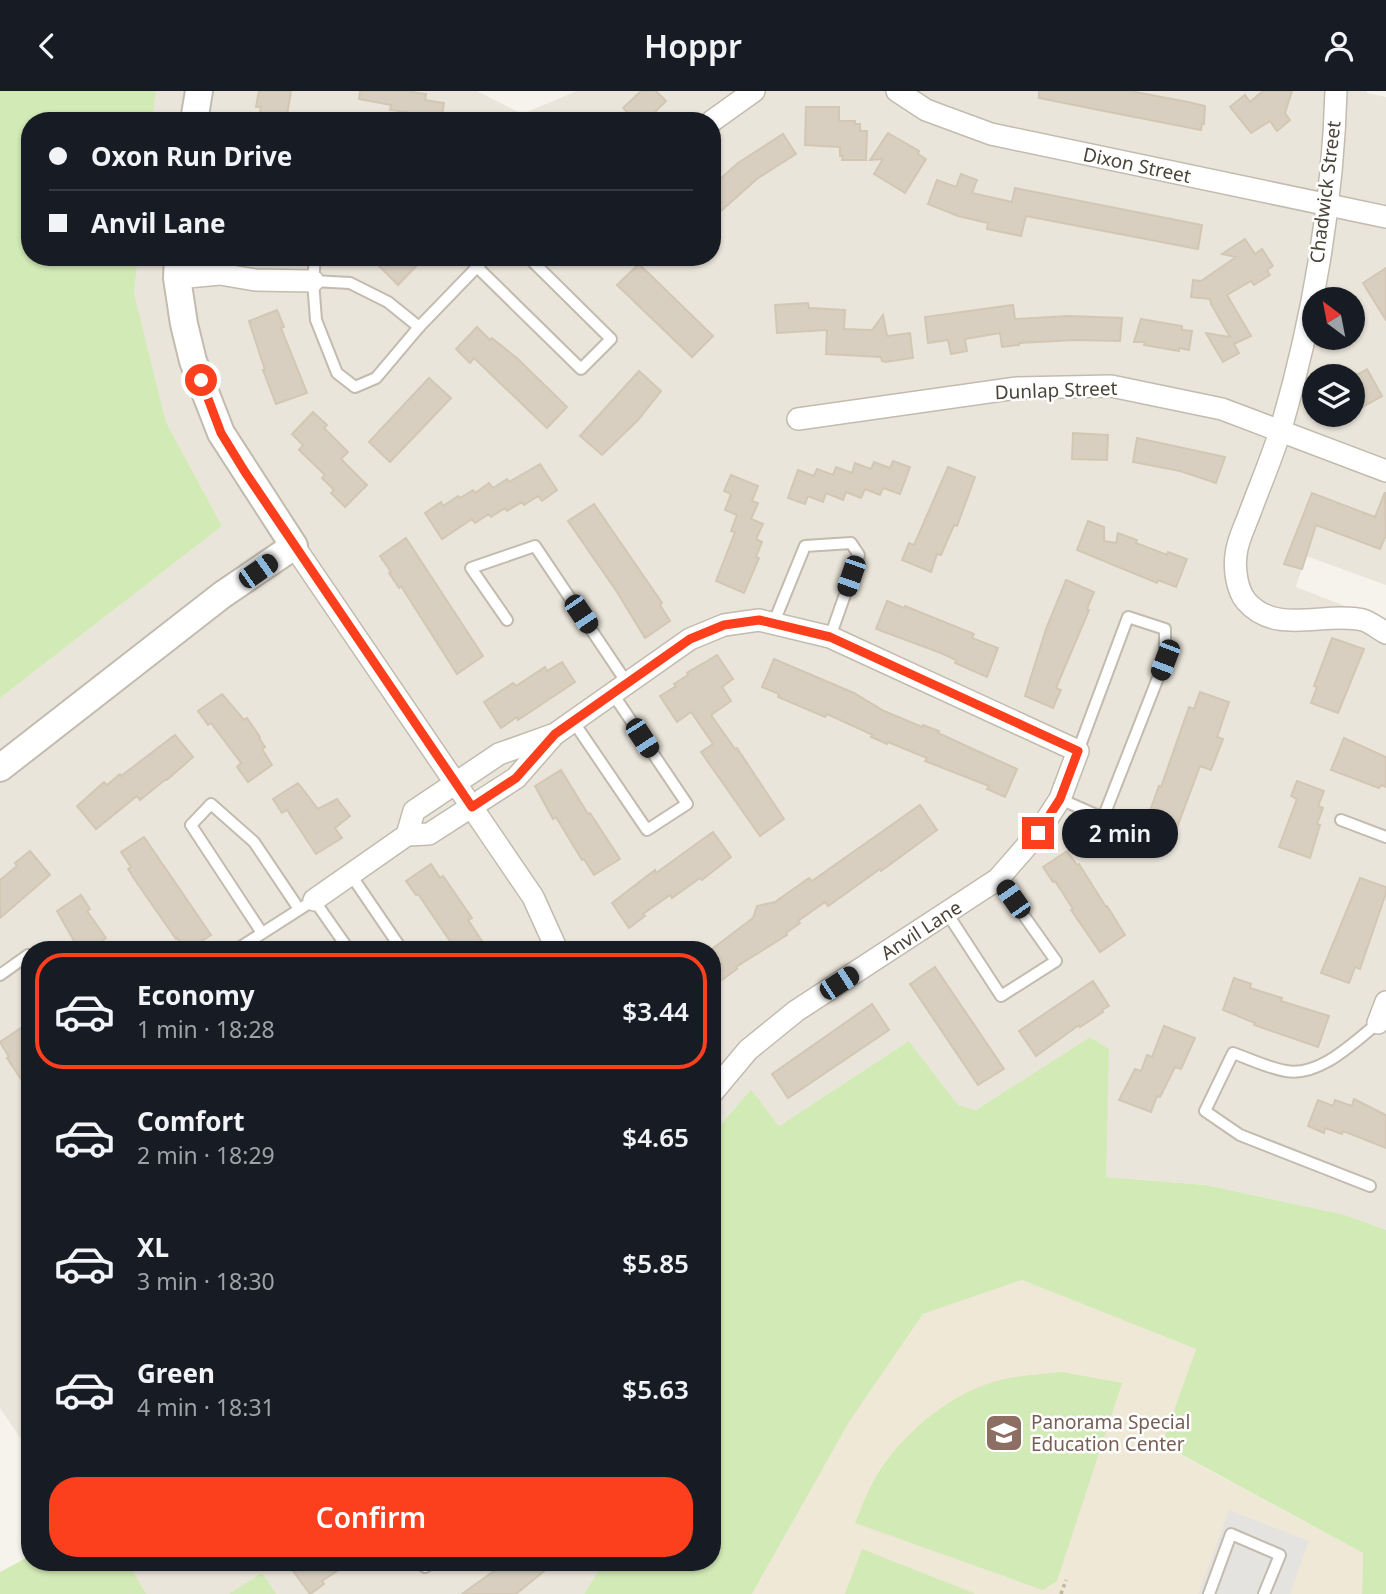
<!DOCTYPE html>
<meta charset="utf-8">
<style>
body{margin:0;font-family:"Noto Sans",sans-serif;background:#242831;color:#f1f3f6;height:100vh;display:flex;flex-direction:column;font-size:26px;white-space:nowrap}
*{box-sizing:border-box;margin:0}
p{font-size:23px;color:#9ea1a6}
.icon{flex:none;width:38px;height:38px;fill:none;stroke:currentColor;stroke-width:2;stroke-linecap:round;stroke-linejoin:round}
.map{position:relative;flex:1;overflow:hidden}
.sheet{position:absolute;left:21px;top:850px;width:700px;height:630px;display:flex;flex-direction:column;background:#171b24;border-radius:28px;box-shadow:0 2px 5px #0004}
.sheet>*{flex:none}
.top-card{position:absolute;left:21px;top:21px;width:700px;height:154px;border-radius:28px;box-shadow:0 2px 5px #0004;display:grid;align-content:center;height:154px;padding:0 28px;background:#171b24}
.needle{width:46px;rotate:328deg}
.controls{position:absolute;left:1302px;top:196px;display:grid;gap:14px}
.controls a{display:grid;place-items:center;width:63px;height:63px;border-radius:50%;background:#171b24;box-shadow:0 2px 5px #0004;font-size:35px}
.end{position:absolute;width:32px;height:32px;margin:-16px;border:9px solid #fc3f1d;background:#fff;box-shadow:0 0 0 4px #fff}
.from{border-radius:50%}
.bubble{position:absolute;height:49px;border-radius:24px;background:#171b24;box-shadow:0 2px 5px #0004;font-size:23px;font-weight:600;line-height:49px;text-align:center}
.car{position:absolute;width:21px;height:42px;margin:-21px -10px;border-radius:9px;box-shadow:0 0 5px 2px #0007;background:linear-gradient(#222 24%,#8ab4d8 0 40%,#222 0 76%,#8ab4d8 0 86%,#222 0)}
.top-card b{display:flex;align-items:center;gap:24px;height:66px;font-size:26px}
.top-card b+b{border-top:2px solid #363941}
.top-card i{width:18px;height:18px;background:#f1f3f6}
ul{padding:12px 0 0;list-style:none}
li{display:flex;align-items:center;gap:21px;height:116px;margin:0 14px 10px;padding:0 14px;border:4px solid transparent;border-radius:28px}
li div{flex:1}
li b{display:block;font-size:26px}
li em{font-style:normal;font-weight:600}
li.active{border-color:#fc3f1d}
li>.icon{width:63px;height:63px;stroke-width:1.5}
.primary-button{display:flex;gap:14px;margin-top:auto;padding:14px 28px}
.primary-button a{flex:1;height:80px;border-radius:28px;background:#fc3f1d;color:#fff;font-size:28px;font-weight:600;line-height:80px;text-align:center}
header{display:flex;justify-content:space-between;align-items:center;height:91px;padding:0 28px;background:#171b24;font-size:32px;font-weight:600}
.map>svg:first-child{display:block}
</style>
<header><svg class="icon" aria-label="back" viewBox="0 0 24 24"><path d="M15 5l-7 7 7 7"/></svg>Hoppr<svg class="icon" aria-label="person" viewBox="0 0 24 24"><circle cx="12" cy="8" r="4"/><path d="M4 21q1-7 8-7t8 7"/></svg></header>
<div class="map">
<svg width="1386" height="1503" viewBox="0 0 1386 1503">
<rect width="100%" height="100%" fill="#f6f3ec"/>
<g fill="#eae5da" fill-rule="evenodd">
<path d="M156,0H477L522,23L577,0H1367V2L1386,6V494L1306,465L1296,496L1386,531V1139L1345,1124L1206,1094L1105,1086L1109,958L1090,946L976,1019L958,1014L909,950L779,1035L751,998L712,1044V859H30V1361L0,1317V607L222,435L166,331L134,202L138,166H712V30H152ZM1314,208H1353V247H1314ZM1314,285H1353V324H1314Z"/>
<polygon points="105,1472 603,1472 584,1503 126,1503"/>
</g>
<polygon fill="#efe8d6" points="1022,1189 1196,1258 1162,1354 1363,1462 1362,1503 752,1503 849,1331 923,1223"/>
<g fill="#d2eab5">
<polygon points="0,0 156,0 152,30 30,30 30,166 138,166 134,202 166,331 222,435 0,607"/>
<polygon points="1090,946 1109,958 1106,1086 1206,1094 1345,1124 1386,1139 1386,1503 1362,1503 1363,1462 1162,1353 1196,1258 1022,1189 923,1223 849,1331 752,1503 584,1503 603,1472 712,1472 712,1044 751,998 779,1035 909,950 958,1014 976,1019"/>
<path d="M1062,1281L1122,1292L1057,1490L1043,1499L855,1432C864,1409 874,1385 890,1365C919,1329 962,1296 1009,1287C1026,1284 1045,1283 1062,1281Z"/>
<polygon points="862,1458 976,1503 845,1503"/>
<polygon points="30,1465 30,1472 128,1472 146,1503 0,1503 0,1481"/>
<polygon points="262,1482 276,1503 229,1503"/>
</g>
<polygon fill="#e5e3e0" points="1229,1419 1309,1450 1290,1503 1198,1503"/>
<g fill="#d8cfc1" stroke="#d3c7b4" stroke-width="2">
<polygon points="259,0 291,0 286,30 258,30 261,16 256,16"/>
<polygon points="360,0 406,0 426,3 425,9 444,12 441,30 406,27 407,21 390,19 391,14 359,8"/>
<polygon points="641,0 656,0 666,10 646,30 636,30 623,17"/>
<polygon points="1039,0 1130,0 1188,11 1205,15 1204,33 1202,32 1201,39 1099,19 1039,7"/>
<polygon points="1263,0 1292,0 1285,22 1290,29 1277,40 1270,30 1251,42 1230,16 1245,4 1250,11"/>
<polygon points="806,16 839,16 839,30 855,30 855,33 860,33 860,40 867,40 866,69 842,69 843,65 840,65 840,56 805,54"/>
<polygon points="888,42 919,60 918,63 926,68 905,102 874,83 883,68 870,69"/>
<polygon points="783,43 796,63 758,87 712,128 712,95 738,72"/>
<polygon points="961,83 977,89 972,102 1012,111 1015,97 1202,134 1198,158 1026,125 1021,145 987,138 988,132 958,125 928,113 937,89 956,96"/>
<polygon points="1245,148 1255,163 1262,158 1273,175 1267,179 1270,184 1254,194 1251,190 1227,204 1251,245 1234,253 1239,262 1223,271 1206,242 1230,246 1211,213 1210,208 1191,206 1193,189 1201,190 1236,166 1222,163"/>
<polygon points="370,166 425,166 398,194"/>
<polygon points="639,173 713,245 692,266 617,194"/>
<polygon points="1386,177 1386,229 1363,192"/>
<polygon points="808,212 809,217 845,219 844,238 872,239 883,224 887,245 910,242 913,267 885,271 882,270 881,266 826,263 827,239 777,242 775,214"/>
<polygon points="1013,214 1015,228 1068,225 1122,227 1120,250 1075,249 1019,252 1019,254 1002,256 1000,242 965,248 967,260 951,263 948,249 928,252 925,226"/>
<polygon points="277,219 284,236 281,237 307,302 276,313 263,279 265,279 249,230"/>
<polygon points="1141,228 1182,235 1182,239 1192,240 1189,259 1179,257 1179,260 1144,254 1145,251 1134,251"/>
<polygon points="477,236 490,249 492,247 518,268 567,316 547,337 474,267 470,272 456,258"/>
<polygon points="1367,278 1382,305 1357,319 1353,311 1353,286"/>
<polygon points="639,280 661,300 638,329 602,364 580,345"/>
<polygon points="429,287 451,307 390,371 369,351"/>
<polygon points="313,321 327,334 324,337 348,361 341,368 367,394 345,416 331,402 334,399 322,387 325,384 299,359 303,354 292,343"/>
<polygon points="1073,342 1108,344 1107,369 1072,368"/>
<polygon points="1137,347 1225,366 1216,392 1180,380 1133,371"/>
<polygon points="893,370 910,376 900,403 883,397 880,404 865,398 861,407 846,401 843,409 826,402 823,411 808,405 805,413 788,407 798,379 814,385 817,378 833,384 836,376 852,382 855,372 871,378 874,371 890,377"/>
<polygon points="540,373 557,399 542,410 538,405 524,414 522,411 507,420 505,417 491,426 489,423 475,432 472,428 442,448 425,422 441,411 443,415 458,405 460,407 473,399 475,402 489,392 493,397 507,388 509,391"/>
<polygon points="948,376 975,386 957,435 954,434 941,464 937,463 931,481 902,469 909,452 914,454"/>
<polygon points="731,384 758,395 752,410 758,412 751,428 763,433 756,448 762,451 756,466 759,467 744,502 716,490 735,441 731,440 737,424 725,419 731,403 724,400"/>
<polygon points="1385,401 1386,444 1380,458 1316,434 1302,478 1284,473 1312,402 1375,426"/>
<polygon points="594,413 662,512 660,514 670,530 645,547 617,501 568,430"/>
<polygon points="1088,430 1104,436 1104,450 1116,452 1118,442 1137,449 1136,452 1167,464 1168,461 1187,468 1176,496 1158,489 1157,492 1077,459"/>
<polygon points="406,447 483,565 457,583 401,495 399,497 389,482 391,481 380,465"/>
<polygon points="1066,489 1094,501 1087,518 1089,519 1056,597 1061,599 1053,617 1025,605 1046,538"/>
<polygon points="887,510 904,517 905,515 974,543 972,547 998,557 987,586 955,572 956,569 941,562 876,538"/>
<polygon points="1332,547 1364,558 1338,622 1311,612 1317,596 1314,595"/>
<polygon points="717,564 733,588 722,596 731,610 711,624 735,658 737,657 784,728 760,745 701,661 713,653 691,621 677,631 660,605 676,595 674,593 688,584 687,582"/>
<polygon points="774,568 854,602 884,620 922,636 923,634 939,640 938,642 1017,678 1005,706 987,698 989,695 925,670 927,667 888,651 887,653 871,646 873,644 827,623 825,626 778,606 779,603 762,596"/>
<polygon points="562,571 575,591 518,629 517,626 501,637 484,611 513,592 516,595 545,576 547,580"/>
<polygon points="1200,601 1229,611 1217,646 1223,648 1211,679 1200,675 1170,755 1141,745 1159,695 1161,696 1189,616 1194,618"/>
<polygon points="222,603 244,629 247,627 260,646 259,647 265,656 262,658 272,674 248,691 237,676 241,672 211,632 208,634 198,620"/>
<polygon points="175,644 193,666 167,689 166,688 140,709 137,705 96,738 77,715 104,691 107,694 120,683 121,685"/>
<polygon points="1344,647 1386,666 1386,696 1381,694 1379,697 1331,679"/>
<polygon points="561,679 588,723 590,722 620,768 594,784 584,768 582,769 556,726 553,728 535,695"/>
<polygon points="1297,690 1324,700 1318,715 1323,717 1317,733 1320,734 1310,767 1279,756 1297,708 1291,705"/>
<polygon points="298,692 318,718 337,708 350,725 335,737 342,747 316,763 287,719 282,722 273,708"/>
<polygon points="920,714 937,739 881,780 880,778 828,815 825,811 798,830 800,832 786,842 787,844 736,876 737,878 712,896 712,858 753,827 757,815 775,811 809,787 812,790"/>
<polygon points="713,741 731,766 702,789 700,787 672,807 670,804 643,823 645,825 629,837 612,812 655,779 656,782"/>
<polygon points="144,746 211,844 188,859 177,847 176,848 137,792 128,778 131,776 121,761"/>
<polygon points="30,760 50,784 0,827 0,789 17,775 15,772"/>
<polygon points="1067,760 1077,774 1079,773 1106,816 1107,815 1125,844 1100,861 1071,819 1073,818 1055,790 1053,791 1043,776"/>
<polygon points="431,773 440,787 443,785 472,827 468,829 488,859 456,859 418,803 416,804 406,790"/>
<polygon points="1360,787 1386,796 1386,802 1360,878 1355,876 1349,892 1321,882"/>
<polygon points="81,804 90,818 87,820 106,847 103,849 110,859 59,859 74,850 57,820"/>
<polygon points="935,876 1004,978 978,994 910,893"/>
<polygon points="1234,887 1251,893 1250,897 1282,907 1281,910 1329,925 1318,956 1254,934 1255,932 1223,919"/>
<polygon points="1093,890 1109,915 1102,919 1103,921 1080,936 1079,934 1036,965 1019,940"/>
<polygon points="872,913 889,939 788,1007 772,983"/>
<polygon points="24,935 30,944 30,1002 7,967 9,966 0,951"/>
<polygon points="1164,935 1195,947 1181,978 1175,976 1160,1006 1157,1005 1151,1021 1119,1009 1135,978 1141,980 1147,964 1152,966"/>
<polygon points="1354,1008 1386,1024 1386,1057 1343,1040 1342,1043 1325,1037 1324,1042 1308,1035 1318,1009 1333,1015 1335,1009 1352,1015"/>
<polygon points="304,1472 349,1472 322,1490 324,1493 310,1503 293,1480"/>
<polygon points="505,1472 554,1472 516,1503 462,1503"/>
</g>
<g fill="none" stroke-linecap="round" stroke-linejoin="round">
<defs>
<g id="service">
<polyline points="315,166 313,190 316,229 337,282 355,296 376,287 419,236 477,176"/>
<polyline points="486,166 477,176 581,278 611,248 528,166"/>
<polyline points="313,190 350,192 388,211 419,236"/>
<polyline points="507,529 471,477 535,455 627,592"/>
<polyline points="774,531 805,455 851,452 859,464 830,546"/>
<polyline points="573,630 647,739 687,713 613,603"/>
<polyline points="1060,708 1103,727 1165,569 1165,538 1128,526 1078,660"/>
<polyline points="1341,729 1386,746"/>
<polyline points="351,784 402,859"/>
<polyline points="947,822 1001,905 1056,870 998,788"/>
<polyline points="262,842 191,734 211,713 254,751 299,818"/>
<polyline points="236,859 314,809 349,859"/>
<polyline points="0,884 28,864 30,867"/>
<path d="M1370,1095L1240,1044L1205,1020L1233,962C1250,968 1268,977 1286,980C1320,986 1354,951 1378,932L1380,933"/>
<polyline points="422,1472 425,1476 431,1472"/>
<polyline points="1209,1503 1231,1443 1280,1464 1264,1503"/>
</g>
<g id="minor">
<polyline points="897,0 926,19 991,43 1386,126"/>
<path d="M1336,0C1333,110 1313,228 1282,334C1273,365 1260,394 1249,424C1244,437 1237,451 1236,464C1234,478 1237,499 1246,510C1276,545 1324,520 1363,529C1370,531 1379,538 1386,542"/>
<polyline points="712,30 754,0"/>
<polyline points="177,187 220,183 255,189 313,190"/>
<polyline points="798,328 1017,297 1111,295 1222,318 1386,380"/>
<polyline points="294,455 533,806 557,859"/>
<polyline points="407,744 429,743 516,687 552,646"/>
<polyline points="314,809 407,744 414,720 499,663 555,643 690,548 724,534 759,529 830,546 1078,660 1060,708 1038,742 998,788 796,920 748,959 712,1002"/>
<polyline points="1378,932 1386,911"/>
</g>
<g id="tertiary">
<polyline points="194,30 199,0"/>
<polyline points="0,677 222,504 294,455 221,342 193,270 184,233 177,187 178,166"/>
</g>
</defs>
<use href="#service" stroke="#c2bbae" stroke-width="14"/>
<use href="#minor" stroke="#c2bbae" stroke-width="24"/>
<use href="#tertiary" stroke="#c2bbae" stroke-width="30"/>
<polyline stroke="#c4b79f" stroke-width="3.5" stroke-dasharray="3.5 3.5" stroke-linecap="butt" points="1061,1503 1066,1489"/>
<use href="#service" stroke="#fff" stroke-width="10"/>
<use href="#minor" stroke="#fff" stroke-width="21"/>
<use href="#tertiary" stroke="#fff" stroke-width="26"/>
</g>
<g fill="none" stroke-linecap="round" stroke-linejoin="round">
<polyline stroke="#fc3f1d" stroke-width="9" points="201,289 221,342 245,381 472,716 516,687 555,643 690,548 724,534 759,529 830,546 1078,660 1060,708 1038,742"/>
</g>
<defs>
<symbol id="school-square" viewBox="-11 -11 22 22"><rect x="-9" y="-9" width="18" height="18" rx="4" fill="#8d6e63" stroke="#fff"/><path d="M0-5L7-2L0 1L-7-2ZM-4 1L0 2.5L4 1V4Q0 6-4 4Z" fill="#fff"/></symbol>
</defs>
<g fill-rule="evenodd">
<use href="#school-square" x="982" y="1320" width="44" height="44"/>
</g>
<g text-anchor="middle" stroke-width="5" stroke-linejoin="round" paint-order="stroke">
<g font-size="19" fill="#4b4439" stroke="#fff">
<text transform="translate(1137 74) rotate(12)" y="7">Dixon Street</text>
<text transform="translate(1325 101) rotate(-83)" y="7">Chadwick Street</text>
<text transform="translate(1056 299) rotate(-2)" y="7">Dunlap Street</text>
<text transform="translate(921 839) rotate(-33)" y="7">Anvil Lane</text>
</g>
<g font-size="19" fill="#785e54" stroke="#fff" text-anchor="start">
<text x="1031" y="1338">Panorama Special<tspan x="1031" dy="22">Education Center</tspan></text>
</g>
</g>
</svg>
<div class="controls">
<a><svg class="needle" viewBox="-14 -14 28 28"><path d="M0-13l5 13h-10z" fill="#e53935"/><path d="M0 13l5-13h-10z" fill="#9ea1a6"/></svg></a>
<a><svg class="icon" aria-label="layers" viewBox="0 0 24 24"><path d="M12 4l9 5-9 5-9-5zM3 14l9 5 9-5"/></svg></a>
</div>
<i class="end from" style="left:201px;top:289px"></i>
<i class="end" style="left:1038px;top:742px"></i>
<div class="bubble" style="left:1062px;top:718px;width:116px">2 min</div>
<i class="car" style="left:258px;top:480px;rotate:55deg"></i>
<i class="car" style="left:851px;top:485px;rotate:199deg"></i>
<i class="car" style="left:581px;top:523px;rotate:146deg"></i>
<i class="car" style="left:1165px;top:569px;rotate:201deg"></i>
<i class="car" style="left:642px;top:647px;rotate:147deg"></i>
<i class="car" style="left:1013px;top:808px;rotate:325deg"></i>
<i class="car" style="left:839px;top:892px;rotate:57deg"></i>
<div class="top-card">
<b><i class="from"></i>Oxon Run Drive</b>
<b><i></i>Anvil Lane</b>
</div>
<section class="sheet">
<ul>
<li class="active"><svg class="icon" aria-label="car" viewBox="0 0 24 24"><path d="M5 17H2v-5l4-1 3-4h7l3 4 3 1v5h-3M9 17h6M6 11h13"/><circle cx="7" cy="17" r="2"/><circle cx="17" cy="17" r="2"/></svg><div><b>Economy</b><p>1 min · 18:28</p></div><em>$3.44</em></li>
<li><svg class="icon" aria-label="car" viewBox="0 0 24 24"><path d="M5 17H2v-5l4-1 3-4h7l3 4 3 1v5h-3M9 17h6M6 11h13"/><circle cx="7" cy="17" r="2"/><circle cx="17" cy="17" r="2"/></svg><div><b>Comfort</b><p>2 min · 18:29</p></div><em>$4.65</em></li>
<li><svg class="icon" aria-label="car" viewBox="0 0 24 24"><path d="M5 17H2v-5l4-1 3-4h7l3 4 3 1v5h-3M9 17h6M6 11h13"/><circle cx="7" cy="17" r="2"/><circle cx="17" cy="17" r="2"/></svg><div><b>XL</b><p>3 min · 18:30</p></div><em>$5.85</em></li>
<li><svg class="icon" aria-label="car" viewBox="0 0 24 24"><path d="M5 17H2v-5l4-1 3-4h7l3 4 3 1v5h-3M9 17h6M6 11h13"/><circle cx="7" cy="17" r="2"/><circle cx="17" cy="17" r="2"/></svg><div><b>Green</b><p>4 min · 18:31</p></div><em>$5.63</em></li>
</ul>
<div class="primary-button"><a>Confirm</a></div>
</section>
</div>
